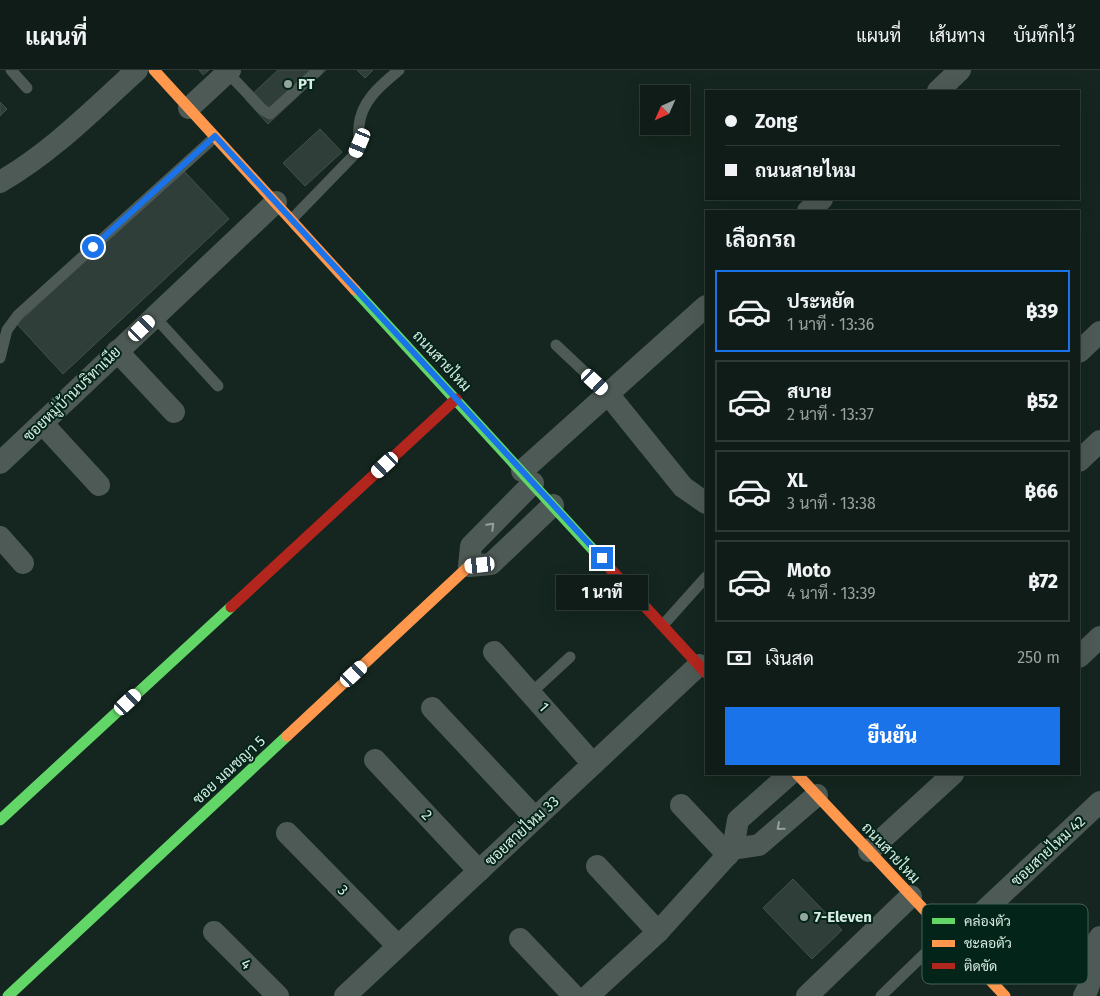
<!DOCTYPE html>
<html lang="th">
<meta charset="utf-8">
<style>
body{margin:0;font-family:"Fira Sans",Sarabun,sans-serif;background:#1d2924;color:#f1f3f6;height:100vh;display:flex;flex-direction:column;font-size:19px;white-space:nowrap}
*{box-sizing:border-box;margin:0}
p{font-size:16px;color:#9ba1a1}
.icon{flex:none;width:28px;height:28px;fill:none;stroke:currentColor;stroke-width:2;stroke-linecap:round;stroke-linejoin:round}
.map{position:relative;flex:1;overflow:hidden}
.drawer{position:absolute;left:705px;top:140px;width:375px;height:565px;display:flex;flex-direction:column;background:#0f1c17;border-radius:0px;box-shadow:0 5px 20px #0002,0 0 0 1px #2f3a36}
.drawer>*{flex:none}
.top-card{position:absolute;left:705px;top:20px;width:375px;height:110px;border-radius:0px;box-shadow:0 5px 20px #0002,0 0 0 1px #2f3a36;display:grid;align-content:center;height:110px;padding:0 20px;background:#0f1c17}
.needle{width:32px;rotate:225deg}
.buttons{position:absolute;left:640px;top:15px;display:grid;gap:10px}
.buttons a{display:grid;place-items:center;width:50px;height:50px;border-radius:0px;background:#0f1c17;box-shadow:0 5px 20px #0002,0 0 0 1px #2f3a36;font-size:25px}
.end{position:absolute;width:22px;height:22px;margin:-11px;border:6px solid #1a73e8;background:#fff;box-shadow:0 0 0 2px #fff}
.from{border-radius:50%}
.bubble{position:absolute;height:35px;border-radius:0px;background:#0f1c17;box-shadow:0 5px 20px #0002,0 0 0 1px #2f3a36;font-size:16px;font-weight:800;line-height:35px;text-align:center}
.car{position:absolute;width:15px;height:30px;margin:-15px -8px;border-radius:6px;box-shadow:0 0 4px 1px #0007;background:linear-gradient(#fff 24%,#345 0 40%,#fff 0 76%,#345 0 86%,#fff 0)}
.top-card b{display:flex;align-items:center;gap:18px;height:48px;font-size:19px}
.top-card b+b{border-top:1px solid #2f3a36}
.top-card i{width:12px;height:12px;background:#f1f3f6}
ul{padding:0;list-style:none}
li{display:flex;align-items:center;gap:15px;height:82px;margin:0 10px 8px;padding:0 10px;border:2px solid #2f3a36;border-radius:0px}
li div{flex:1}
li b{display:block;font-size:19px}
li em{font-style:normal;font-weight:800}
li.on{border-color:#1a73e8}
li>.icon{width:45px;height:45px;stroke-width:1.5}
h2{padding:0 20px;font-size:22px;line-height:60px}
.pay{display:flex;align-items:center;gap:12px;height:55px;padding:0 20px;font-size:19px}
.pay p{margin-inline-start:auto}
.cta{display:flex;gap:10px;margin-top:auto;padding:10px 20px}
.cta a{flex:1;height:58px;border-radius:0px;background:#1a73e8;color:#fff;font-size:20px;font-weight:800;line-height:58px;text-align:center}
header{display:flex;align-items:center;gap:30px;box-sizing:border-box;height:70px;padding:0 25px;background:#0f1c17;border-bottom:1px solid #2f3a36}
header strong{font-size:24px}
nav{display:flex;gap:28px;margin-inline-start:auto;font-size:18px}
.map>svg:first-child{display:block}
</style>
<header>
<strong>แผนที่</strong>
<nav><a>แผนที่</a><a>เส้นทาง</a><a>บันทึกไว้</a></nav>
</header>
<div class="map">
<svg width="1100" height="926" viewBox="0 0 1100 926">
<rect width="100%" height="100%" fill="#14261f"/>
<g fill="#2f3e38" stroke="#43514b">
<polygon points="199,0 209,0 203,5"/>
<polygon points="278,0 326,0 268,54 246,30"/>
<polygon points="357,0 373,0 365,8"/>
<polygon points="0,32 7,39 0,46"/>
<polygon points="320,59 342,82 305,116 283,93"/>
<polygon points="183,100 229,149 63,304 17,254"/>
<polygon points="793,809 842,860 812,889 763,838"/>
</g>
<g fill="none" stroke-linecap="round" stroke-linejoin="round">
<g stroke="#4e5a55" stroke-width="11">
<polyline points="11,0 27,18"/>
<polyline points="227,2 263,40 270,44 318,0"/>
<path d="M292,149L356,83C361,73 358,67 359,56C361,31 381,15 399,0"/>
<polyline points="154,246 218,316"/>
<polyline points="556,275 608,324"/>
<polyline points="0,288 7,260 18,245 215,67"/>
<polyline points="663,555 706,507"/>
<polyline points="531,623 570,587"/>
<polyline points="881,926 946,863"/>
</g>
<g stroke="#4e5a55" stroke-width="22">
<polyline points="938,21 960,0"/>
<polyline points="189,38 230,0"/>
<path d="M0,112C52,82 93,40 137,0"/>
<polyline points="808,141 822,129"/>
<polyline points="117,281 174,342"/>
<polyline points="1079,282 1100,262"/>
<polyline points="608,324 683,417 706,433"/>
<polyline points="42,353 99,415"/>
<polyline points="1079,391 1100,371"/>
<polyline points="0,393 276,132"/>
<polyline points="522,401 706,236"/>
<polyline points="533,413 471,476 469,496 491,494 553,435"/>
<polyline points="0,467 23,493"/>
<polyline points="494,582 593,694"/>
<polyline points="1079,587 1100,567"/>
<polyline points="432,638 535,748"/>
<polyline points="375,690 479,801"/>
<polyline points="681,735 728,785"/>
<polyline points="287,763 398,876"/>
<polyline points="733,779 759,775 817,725"/>
<polyline points="733,779 738,750 790,704"/>
<polyline points="869,781 953,704"/>
<polyline points="597,796 658,862"/>
<polyline points="214,862 278,926"/>
<polyline points="520,869 574,926"/>
<polyline points="953,870 1100,732"/>
<polyline points="345,926 699,595"/>
<polyline points="588,926 658,862 733,779"/>
<polyline points="807,926 911,826"/>
<path d="M1084,926C1097,905 1086,887 1100,867"/>
</g>
<g stroke="#63d668" stroke-width="11">
<polyline points="355,220 606,494"/>
<polyline points="0,750 231,537"/>
<polyline points="8,926 287,666"/>
</g>
<g stroke="#ff974d" stroke-width="11">
<polyline points="154,0 355,220"/>
<polyline points="287,666 469,496"/>
<polyline points="797,704 1005,926"/>
</g>
<g stroke="#b3261e" stroke-width="11">
<polyline points="606,494 706,603"/>
<polyline points="231,537 456,329"/>
</g>
</g>
<defs><path id="oneway-chevron" d="M-2-3.5L2.5 0L-2 3.5" fill="none" stroke-width="1.6" stroke-linecap="round" stroke-linejoin="round" transform="scale(1.25)"/></defs>
<g stroke="#93a29c">
<use href="#oneway-chevron" transform="translate(491 456) rotate(-45)"/>
<use href="#oneway-chevron" transform="translate(780 757) rotate(139)"/>
</g>
<g fill="none" stroke-linecap="round" stroke-linejoin="round">
<polyline stroke="#1a73e8" stroke-width="6" points="93,177 215,66 602,488"/>
</g>
<g fill="#93a69e" stroke="#032418" stroke-width="2">
<circle cx="288" cy="14" r="5"/>
<circle cx="804" cy="847" r="5"/>
</g>
<g text-anchor="middle" stroke-width="4" stroke-linejoin="round" paint-order="stroke">
<g font-size="15" font-weight="bold" fill="#d8ebe2" stroke="#032418" text-anchor="start">
<text x="298" y="19">PT</text>
<text x="814" y="852">7-Eleven</text>
</g>
<g font-size="15" fill="#d8ebe2" stroke="#032418">
<text transform="translate(442 291) rotate(47)" y="5">ถนนสายไหม</text>
<text transform="translate(72 324) rotate(-44)" y="5">ซอยหมู่บ้านบริทาเนีย</text>
<text transform="translate(544 637) rotate(49)" y="5">1</text>
<text transform="translate(229 700) rotate(-43)" y="5">ซอย มณชญา 5</text>
<text transform="translate(427 745) rotate(47)" y="5">2</text>
<text transform="translate(522 761) rotate(-43)" y="5">ซอยสายไหม 33</text>
<text transform="translate(1048 781) rotate(-43)" y="5">ซอยสายไหม 42</text>
<text transform="translate(891 783) rotate(47)" y="5">ถนนสายไหม</text>
<text transform="translate(343 820) rotate(45)" y="5">3</text>
<text transform="translate(246 894) rotate(45)" y="5">4</text>
</g>
</g>
<rect x="922" y="834" width="166" height="80" rx="8" fill="#032418" stroke="#436055" stroke-width="1"/>
<rect x="932" y="848" width="23" height="6" fill="#63d668"/>
<rect x="932" y="870" width="23" height="7" fill="#ff974d"/>
<rect x="932" y="893" width="23" height="6" fill="#b3261e"/>
<g font-size="14" fill="#d8ebe2">
<text x="964" y="856">คล่องตัว</text>
<text x="964" y="878">ชะลอตัว</text>
<text x="964" y="901">ติดขัด</text>
</g>
</svg>
<div class="buttons">
<a><svg class="needle" viewBox="-14 -14 28 28"><path d="M0-13l5 13h-10z" fill="#e53935"/><path d="M0 13l5-13h-10z" fill="#9ba1a1"/></svg></a>
</div>
<i class="end from" style="left:93px;top:177px"></i>
<i class="end" style="left:602px;top:488px"></i>
<div class="bubble" style="left:556px;top:505px;width:92px">1 นาที</div>
<i class="car" style="left:360px;top:73px;rotate:203deg"></i>
<i class="car" style="left:142px;top:258px;rotate:46deg"></i>
<i class="car" style="left:595px;top:312px;rotate:133deg"></i>
<i class="car" style="left:385px;top:395px;rotate:227deg"></i>
<i class="car" style="left:480px;top:495px;rotate:264deg"></i>
<i class="car" style="left:354px;top:604px;rotate:47deg"></i>
<i class="car" style="left:128px;top:632px;rotate:47deg"></i>
<div class="top-card">
<b><i class="from"></i>Zong</b>
<b><i></i>ถนนสายไหม</b>
</div>
<section class="drawer">
<h2>เลือกรถ</h2>
<ul>
<li class="on"><svg class="icon" aria-label="car" viewBox="0 0 24 24"><path d="M5 17H2v-5l4-1 3-4h7l3 4 3 1v5h-3M9 17h6M6 11h13"/><circle cx="7" cy="17" r="2"/><circle cx="17" cy="17" r="2"/></svg><div><b>ประหยัด</b><p>1 นาที · 13:36</p></div><em>฿39</em></li>
<li><svg class="icon" aria-label="car" viewBox="0 0 24 24"><path d="M5 17H2v-5l4-1 3-4h7l3 4 3 1v5h-3M9 17h6M6 11h13"/><circle cx="7" cy="17" r="2"/><circle cx="17" cy="17" r="2"/></svg><div><b>สบาย</b><p>2 นาที · 13:37</p></div><em>฿52</em></li>
<li><svg class="icon" aria-label="car" viewBox="0 0 24 24"><path d="M5 17H2v-5l4-1 3-4h7l3 4 3 1v5h-3M9 17h6M6 11h13"/><circle cx="7" cy="17" r="2"/><circle cx="17" cy="17" r="2"/></svg><div><b>XL</b><p>3 นาที · 13:38</p></div><em>฿66</em></li>
<li><svg class="icon" aria-label="car" viewBox="0 0 24 24"><path d="M5 17H2v-5l4-1 3-4h7l3 4 3 1v5h-3M9 17h6M6 11h13"/><circle cx="7" cy="17" r="2"/><circle cx="17" cy="17" r="2"/></svg><div><b>Moto</b><p>4 นาที · 13:39</p></div><em>฿72</em></li>
</ul>
<div class="pay"><svg class="icon" aria-label="cash" viewBox="0 0 24 24"><path d="M3 7h18v10H3z"/><circle cx="12" cy="12" r="2"/></svg>เงินสด<p>250 m</p></div>
<div class="cta"><a>ยืนยัน</a></div>
</section>
</div>
